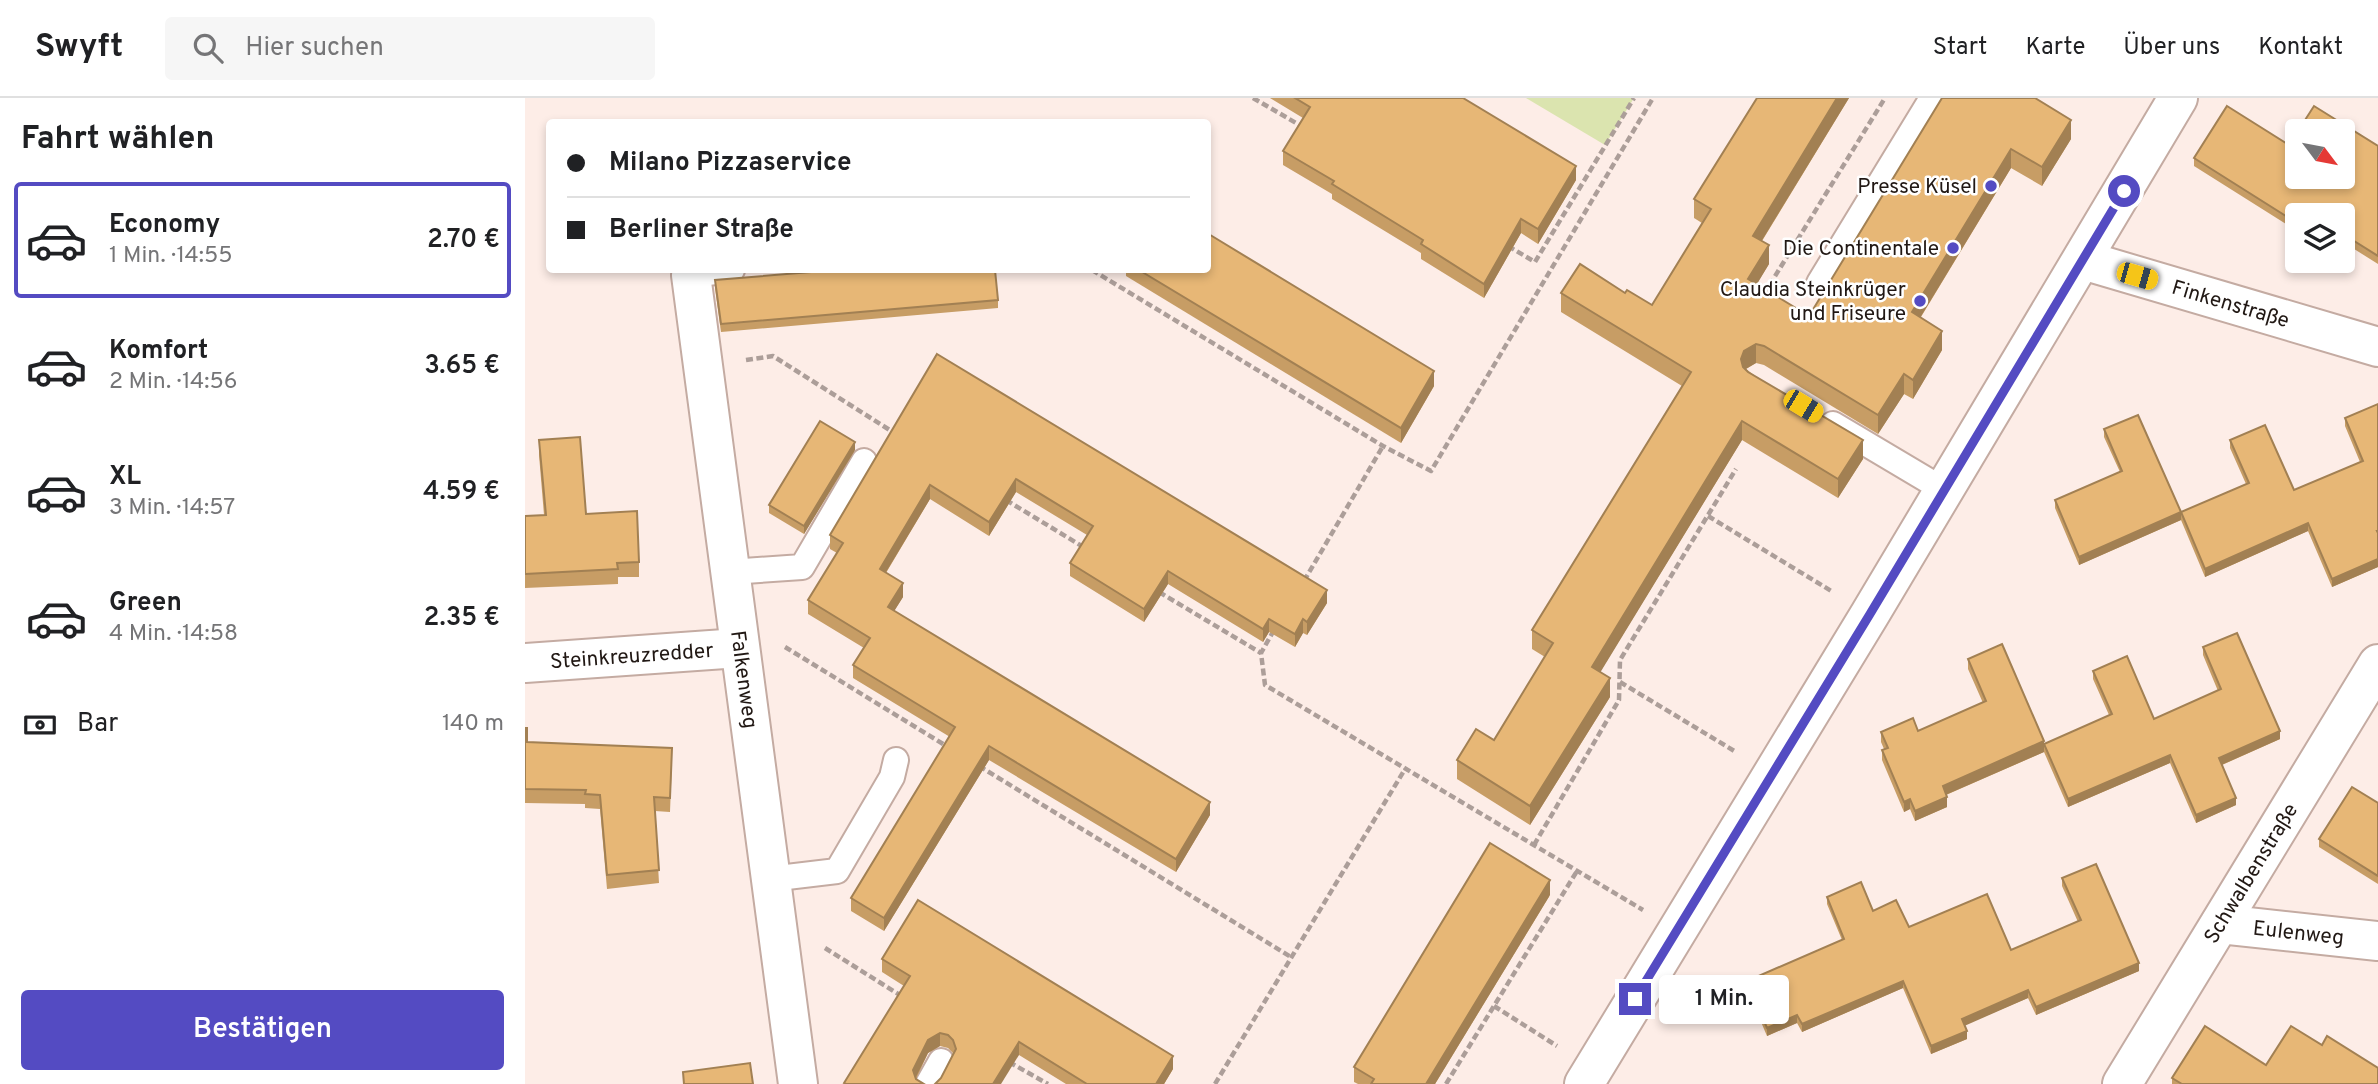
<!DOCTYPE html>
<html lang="de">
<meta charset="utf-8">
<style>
body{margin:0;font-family:Overpass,sans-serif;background:#f6f6f6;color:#202124;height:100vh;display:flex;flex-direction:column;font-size:26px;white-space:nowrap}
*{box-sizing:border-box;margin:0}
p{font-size:23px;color:#757577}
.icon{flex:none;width:38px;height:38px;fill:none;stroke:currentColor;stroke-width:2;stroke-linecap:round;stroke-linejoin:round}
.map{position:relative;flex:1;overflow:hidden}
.side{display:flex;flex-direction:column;background:#fff;width:525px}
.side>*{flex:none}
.banner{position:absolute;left:21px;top:21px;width:665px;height:154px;border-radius:7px;box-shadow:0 4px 10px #0003;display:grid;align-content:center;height:154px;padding:0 21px;background:#fff}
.needle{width:46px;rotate:122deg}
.buttons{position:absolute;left:1760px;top:21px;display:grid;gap:14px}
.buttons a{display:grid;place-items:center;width:70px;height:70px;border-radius:7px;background:#fff;box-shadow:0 4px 10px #0003;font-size:35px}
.end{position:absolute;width:32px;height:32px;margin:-16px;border:9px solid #544bc2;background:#fff;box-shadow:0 0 0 4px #fff}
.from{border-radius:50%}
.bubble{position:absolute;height:49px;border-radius:7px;background:#fff;box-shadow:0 4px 10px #0003;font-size:23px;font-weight:600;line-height:49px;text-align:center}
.car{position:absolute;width:21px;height:42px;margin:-21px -10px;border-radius:9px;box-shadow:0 0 5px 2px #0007;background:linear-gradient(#f5c518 24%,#345 0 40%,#f5c518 0 76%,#345 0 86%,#f5c518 0)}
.banner b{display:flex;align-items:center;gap:24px;height:66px;font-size:26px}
.banner b+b{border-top:2px solid #e0e0e0}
.banner i{width:18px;height:18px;background:#202124}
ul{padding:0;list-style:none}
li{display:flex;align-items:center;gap:21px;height:116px;margin:0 14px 10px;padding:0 7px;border:4px solid transparent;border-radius:7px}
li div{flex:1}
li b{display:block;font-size:26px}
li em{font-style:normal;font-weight:600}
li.active{border-color:#544bc2}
li>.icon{width:63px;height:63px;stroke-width:1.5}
h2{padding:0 21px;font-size:32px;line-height:84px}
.pay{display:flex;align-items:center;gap:18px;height:77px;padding:0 21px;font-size:26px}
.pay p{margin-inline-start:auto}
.action{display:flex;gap:14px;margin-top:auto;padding:14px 21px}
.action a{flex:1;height:80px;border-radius:7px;background:#544bc2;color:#fff;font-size:28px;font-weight:600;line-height:80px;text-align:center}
header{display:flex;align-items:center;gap:42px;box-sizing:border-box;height:98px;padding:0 35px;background:#fff;border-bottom:2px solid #e0e0e0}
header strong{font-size:33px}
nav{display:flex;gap:38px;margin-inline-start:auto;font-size:24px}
.search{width:490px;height:63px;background:#f6f6f6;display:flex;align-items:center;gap:18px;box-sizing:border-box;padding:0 24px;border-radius:7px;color:#757577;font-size:26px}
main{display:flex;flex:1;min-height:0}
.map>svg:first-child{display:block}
</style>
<header>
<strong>Swyft</strong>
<div class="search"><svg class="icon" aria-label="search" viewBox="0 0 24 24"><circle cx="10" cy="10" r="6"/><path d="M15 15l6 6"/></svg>Hier suchen</div>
<nav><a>Start</a><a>Karte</a><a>Über uns</a><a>Kontakt</a></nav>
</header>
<main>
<section class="side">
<h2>Fahrt wählen</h2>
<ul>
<li class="active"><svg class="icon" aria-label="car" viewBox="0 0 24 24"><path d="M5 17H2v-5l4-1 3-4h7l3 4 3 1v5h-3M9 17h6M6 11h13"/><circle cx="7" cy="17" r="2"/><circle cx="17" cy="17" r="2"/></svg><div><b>Economy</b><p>1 Min. · 14:55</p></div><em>2.70 €</em></li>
<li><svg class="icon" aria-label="car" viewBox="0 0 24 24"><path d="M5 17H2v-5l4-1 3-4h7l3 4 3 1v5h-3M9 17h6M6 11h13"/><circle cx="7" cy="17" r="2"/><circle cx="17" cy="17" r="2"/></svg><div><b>Komfort</b><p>2 Min. · 14:56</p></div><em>3.65 €</em></li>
<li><svg class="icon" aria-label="car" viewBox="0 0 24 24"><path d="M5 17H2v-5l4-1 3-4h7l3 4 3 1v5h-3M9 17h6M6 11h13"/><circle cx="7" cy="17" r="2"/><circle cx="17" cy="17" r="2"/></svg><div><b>XL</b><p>3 Min. · 14:57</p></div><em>4.59 €</em></li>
<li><svg class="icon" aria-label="car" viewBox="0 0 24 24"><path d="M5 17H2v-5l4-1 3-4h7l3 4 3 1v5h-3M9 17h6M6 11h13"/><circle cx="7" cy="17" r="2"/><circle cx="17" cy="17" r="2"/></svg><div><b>Green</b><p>4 Min. · 14:58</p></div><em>2.35 €</em></li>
</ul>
<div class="pay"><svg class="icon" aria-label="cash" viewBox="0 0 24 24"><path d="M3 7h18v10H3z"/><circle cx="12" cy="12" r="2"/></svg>Bar<p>140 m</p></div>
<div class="action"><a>Bestätigen</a></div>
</section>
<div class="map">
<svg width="1853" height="986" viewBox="0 0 1853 986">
<rect width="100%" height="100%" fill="#fdede7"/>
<polygon fill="#dbe4af" points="1001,0 1109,0 1080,47"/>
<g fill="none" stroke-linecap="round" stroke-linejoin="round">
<defs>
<g id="lane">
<polyline points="166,177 207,172"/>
<polyline points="1294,185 1407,0"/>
<polyline points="1308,326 1419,392"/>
<polyline points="205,474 277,469 339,363"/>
<polyline points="245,781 312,773 367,679 371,662"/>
<polyline points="403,986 416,963"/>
</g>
<g id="street">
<path id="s1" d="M1558,162L1853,249"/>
<path id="s2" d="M166,177L273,986"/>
<path id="s3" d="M0,565L214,550"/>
<path id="s4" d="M1695,826L1853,843"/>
<polyline points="1059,986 1345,516 1653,0"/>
<path id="s5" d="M1597,986L1853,566"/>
</g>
</defs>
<use href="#lane" stroke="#c4aba2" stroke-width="28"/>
<use href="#street" stroke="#c4aba2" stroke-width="42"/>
<g stroke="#ac9e99" stroke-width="4.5" stroke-dasharray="7 3.5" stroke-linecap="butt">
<polyline points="728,0 778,29"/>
<polyline points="983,148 1010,164 1109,0"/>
<polyline points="567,172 858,348 906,373 1128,0"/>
<polyline points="1239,196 1360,0"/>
<polyline points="221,262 248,258 371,336"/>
<polyline points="481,402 560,450"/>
<polyline points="1183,418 1308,494"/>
<polyline points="779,483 858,348"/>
<polyline points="634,494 736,555"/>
<polyline points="749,532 736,555 740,587 1118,812"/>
<polyline points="260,549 423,649"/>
<polyline points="1095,584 1211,654"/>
<polyline points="454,668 766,859"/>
<polyline points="1009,747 1094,602 1095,562 1211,371"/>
<polyline points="300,850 378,899"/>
<polyline points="969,908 1032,948"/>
<polyline points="484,964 523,986"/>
<polyline points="690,986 880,671"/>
<polyline points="921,986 1052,773"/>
</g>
<use href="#lane" stroke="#fff" stroke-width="24"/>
<use href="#street" stroke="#fff" stroke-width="38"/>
</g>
<g fill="#c79d65">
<polygon points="745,0 938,0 1051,82 1013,146 996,135 959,200 896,161 896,155 807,101 807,96 758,67 758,53 778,20"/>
<polygon points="1232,0 1324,0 1237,143 1244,166 1231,187 1284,218 1417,0 1546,41 1517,88 1486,70 1396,219 1417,252 1388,301 1379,296 1353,336 1239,267 1231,265 1221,271 1338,361 1313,400 1217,342 1075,574 1085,599 1005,727 932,681 932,662 969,642 1020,559 1007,551 1007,532 1157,288 1036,214 1036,195 1100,195 1127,207 1177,125 1169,120 1169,101"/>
<polygon points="1764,47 1853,48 1853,166 1818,144 1818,117 1775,117 1772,115 1764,128 1669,68 1669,60"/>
<polygon points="601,172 682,172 909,288 876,345 601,178"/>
<polygon points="190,182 473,202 473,210 196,234 190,190"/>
<polygon points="412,256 802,505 782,537 778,535 770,549 744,534 738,544 643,486 619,524 545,478 545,465 562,437 491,394 464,438 405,401 361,475 378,499 369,513 685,717 651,774 464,662 359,833 326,813 326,800 425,639 328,580 328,567 339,550 283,516 283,502 312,455 305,451 305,437"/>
<polygon points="1853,306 1853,469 1807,489 1783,433 1680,479 1656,422 1554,467 1530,410 1530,402 1595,374 1579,339 1579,331 1656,414 1721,386 1705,350 1705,342 1769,392 1835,364 1820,328 1820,320"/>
<polygon points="14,342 61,416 114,464 114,479 93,479 93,486 0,490 0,418 19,417 14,357"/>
<polygon points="330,352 279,436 244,415 244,407"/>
<polygon points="1678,549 1755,641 1697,667 1711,707 1671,725 1645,665 1543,709 1519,654 1421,697 1422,709 1390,723 1385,711 1379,714 1357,662 1357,652 1359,651 1356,644 1356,634 1393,633 1458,605 1443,571 1443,561 1519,646 1584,617 1568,581 1568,573 1629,621 1693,593 1678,557"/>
<polygon points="0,630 2,644 147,663 145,714 130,713 134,785 82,791 75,711 60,710 60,706 0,705"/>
<polygon points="1853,705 1853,786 1794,749 1794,741"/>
<polygon points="1537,780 1614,873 1511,917 1503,900 1439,927 1442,941 1406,956 1378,890 1277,934 1272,925 1242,938 1222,891 1222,883 1317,842 1302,806 1302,799 1348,813 1384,829 1486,852 1553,824 1537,788"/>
<polygon points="1025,797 910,986 833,986 829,984 829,969"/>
<polygon points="357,861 648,971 639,986 541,986 494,957 416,980 428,955 423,950 415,948 403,955 391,981 399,986 319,986 379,888 357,874"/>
<polygon points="1797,947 1853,986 1647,986 1647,980 1741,967"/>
</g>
<g fill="#a28053">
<polygon points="1312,0 1324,0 1228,157 1228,138"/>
<polygon points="1546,22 1546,41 1517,88 1517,69"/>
<polygon points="1486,51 1486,70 1387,233 1387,214"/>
<polygon points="1051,68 1051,82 1013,146 1013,131"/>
<polygon points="1772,107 1772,115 1764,128 1764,120"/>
<polygon points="996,121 996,135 959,200 959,186"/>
<polygon points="1244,147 1244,166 1223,201 1223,181"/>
<polygon points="1417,233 1417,252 1388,301 1388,282"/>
<polygon points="1231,246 1231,265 1219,272 1216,261 1219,253"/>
<polygon points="909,273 909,288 876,345 876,330"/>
<polygon points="1379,276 1379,296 1353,336 1353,317"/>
<polygon points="1217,323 1217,342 1067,588 1067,569"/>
<polygon points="1338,342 1338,361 1313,400 1313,381"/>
<polygon points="330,344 330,352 279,436 279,428"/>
<polygon points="491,381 491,394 464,438 464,424"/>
<polygon points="405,387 405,401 355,484 355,471"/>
<polygon points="1656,414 1656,422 1554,467 1554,459"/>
<polygon points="1783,425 1783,433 1680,479 1680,471"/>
<polygon points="1853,461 1853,469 1807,489 1807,481"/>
<polygon points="643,473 643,486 619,524 619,511"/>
<polygon points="378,485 378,499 363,523 363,509"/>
<polygon points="802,492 802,505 782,537 782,524"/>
<polygon points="744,521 744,534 738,544 738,531"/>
<polygon points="778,521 778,535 770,549 770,536"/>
<polygon points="1085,580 1085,599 1005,727 1005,708"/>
<polygon points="1755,633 1755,641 1694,668 1694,660"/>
<polygon points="1519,643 1519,654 1418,698 1418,688"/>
<polygon points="464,648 464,662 359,833 359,820"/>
<polygon points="1645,657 1645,665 1543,709 1543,701"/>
<polygon points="1422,699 1422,709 1390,723 1390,713"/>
<polygon points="1711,700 1711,707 1671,725 1671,717"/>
<polygon points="1385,701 1385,711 1379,714 1379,704"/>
<polygon points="685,704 685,717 651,774 651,761"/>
<polygon points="1025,782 1025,797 910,986 901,986"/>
<polygon points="1614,865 1614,873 1511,917 1511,909"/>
<polygon points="1378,883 1378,890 1277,934 1277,926"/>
<polygon points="1503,892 1503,900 1437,929 1437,921"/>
<polygon points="1272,917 1272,925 1242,938 1242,930"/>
<polygon points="1442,933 1442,941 1406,956 1406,948"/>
<polygon points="415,935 415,948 403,955 388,985 388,972 403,942"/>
<polygon points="494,944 494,957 476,986 468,986"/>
<polygon points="648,958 648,971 639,986 631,986"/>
</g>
<g fill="#e7b776" stroke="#a28053" stroke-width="2" fill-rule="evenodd">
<polygon points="770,0 938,0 1051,68 1013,131 996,121 959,186 896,146 898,142 807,86 809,83 758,53 785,9"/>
<polygon points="1232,0 1312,0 1228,138 1244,147 1223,181 1284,218 1417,0 1510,0 1546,22 1517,69 1486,51 1387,214 1417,233 1388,282 1379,276 1353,317 1239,248 1231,246 1219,253 1216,261 1218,269 1223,274 1338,342 1313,381 1217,323 1067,569 1085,580 1005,708 932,662 951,631 969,642 1028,545 1007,532 1166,274 1036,195 1055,166 1100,195 1102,192 1127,207 1186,111 1169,101"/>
<path d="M1702,8L1764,47L1789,8L1853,48V158L1818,136V117H1788L1772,107L1764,120L1669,60ZM1773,33H1818V79H1773Z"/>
<polygon points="682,135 909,273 876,330 614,172 682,172"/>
<polygon points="311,172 470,172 473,202 196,226 190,182"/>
<polygon points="412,256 802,492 782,524 778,521 770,536 744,521 738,531 643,473 619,511 545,465 568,428 491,381 464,424 405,387 355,471 378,485 363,509 685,704 651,761 464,648 359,820 326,800 430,629 328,567 345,540 283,502 318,445 305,437"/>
<polygon points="1853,306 1853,433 1852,433 1853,435 1853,461 1807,481 1783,425 1680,471 1656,414 1724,385 1705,342 1740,327 1769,392 1838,363 1820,320"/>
<polygon points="1613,317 1656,414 1554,459 1530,402 1597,373 1579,331"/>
<polygon points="295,323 330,344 279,428 244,407"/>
<polygon points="55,339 61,416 112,413 114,464 92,465 93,471 0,476 0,418 21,417 14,342"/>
<polygon points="1712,535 1755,633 1694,660 1711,700 1671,717 1645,657 1543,701 1519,646 1587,616 1568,573 1602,558 1629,621 1696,591 1678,549"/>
<polygon points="1477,546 1519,643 1418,688 1422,699 1390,713 1385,701 1379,704 1357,652 1363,650 1356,634 1388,620 1393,633 1461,603 1443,561"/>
<polygon points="0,630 2,630 2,644 147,650 145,700 129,699 134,772 82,777 75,697 60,696 61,692 0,691"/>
<polygon points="1827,689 1853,705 1853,778 1794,741"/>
<polygon points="965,745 1025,782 901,986 846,986 849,981 829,969"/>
<polygon points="1571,766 1614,865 1511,909 1503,892 1437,921 1442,933 1406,948 1378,883 1277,926 1272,917 1242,930 1222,883 1319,841 1302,799 1336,784 1348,813 1371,802 1384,829 1462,796 1486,852 1556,822 1537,780"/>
<polygon points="393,802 648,958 631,986 562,986 494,944 468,986 410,986 416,980 431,951 428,942 423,937 415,935 403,942 388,972 391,981 399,986 321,986 319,985 385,878 357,861"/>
<polygon points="1680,928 1741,967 1766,928 1797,947 1802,938 1853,970 1853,986 1657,986 1647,980"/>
<polygon points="225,965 228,986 159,986 158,974"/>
</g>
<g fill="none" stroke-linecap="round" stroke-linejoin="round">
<polyline stroke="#544bc2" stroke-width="9" points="1110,901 1345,516 1599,93"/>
</g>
<g fill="#544bc2" stroke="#fff" stroke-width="2.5">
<circle cx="1466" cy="88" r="7"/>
<circle cx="1428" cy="150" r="7"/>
<circle cx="1395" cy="203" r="7"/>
</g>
<g text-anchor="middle" stroke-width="5" stroke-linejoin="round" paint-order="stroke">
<g font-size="21" fill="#211814" stroke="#fff" text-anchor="end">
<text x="1452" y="95">Presse Küsel</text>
<text x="1414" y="157">Die Continentale</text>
<text x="1381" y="198">Claudia Steinkrüger<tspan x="1381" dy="24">und Friseure</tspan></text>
</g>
<g font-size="21" fill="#211814" stroke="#fff">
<text dy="7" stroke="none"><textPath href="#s1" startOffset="154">Finkenstraße</textPath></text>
<text dy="7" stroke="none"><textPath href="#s3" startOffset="107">Steinkreuzredder</textPath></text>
<text dy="7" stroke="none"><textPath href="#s2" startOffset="408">Falkenweg</textPath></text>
<text dy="7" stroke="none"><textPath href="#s5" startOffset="247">Schwalbenstraße</textPath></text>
<text dy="7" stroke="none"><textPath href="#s4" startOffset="79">Eulenweg</textPath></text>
</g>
</g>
</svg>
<div class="buttons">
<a><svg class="needle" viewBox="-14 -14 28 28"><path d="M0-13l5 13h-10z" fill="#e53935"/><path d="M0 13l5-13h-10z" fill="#757577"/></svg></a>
<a><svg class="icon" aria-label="layers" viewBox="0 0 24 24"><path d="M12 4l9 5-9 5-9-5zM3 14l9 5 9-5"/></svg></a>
</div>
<i class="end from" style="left:1599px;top:93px"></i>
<i class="end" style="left:1110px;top:901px"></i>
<div class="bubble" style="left:1134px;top:877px;width:130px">1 Min.</div>
<i class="car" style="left:1612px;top:178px;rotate:106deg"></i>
<i class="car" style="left:1278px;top:308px;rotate:121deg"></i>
<div class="banner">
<b><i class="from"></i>Milano Pizzaservice</b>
<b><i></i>Berliner Straße</b>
</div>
</div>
</main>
